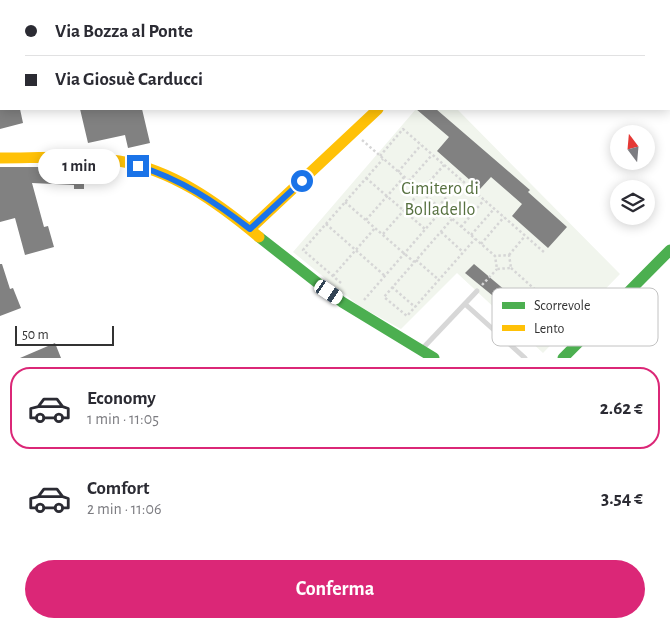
<!DOCTYPE html>
<html lang="it">
<meta charset="utf-8">
<style>
body{margin:0;font-family:"Alegreya Sans",sans-serif;background:#f7f7f7;color:#2b2b33;height:100vh;display:flex;flex-direction:column;font-size:19px;white-space:nowrap}
*{box-sizing:border-box;margin:0}
p{font-size:16px;color:#7c7c81}
.icon{flex:none;width:28px;height:28px;fill:none;stroke:currentColor;stroke-width:2;stroke-linecap:round;stroke-linejoin:round}
.map{position:relative;height:358px;overflow:hidden}
.panel{display:flex;flex-direction:column;background:#fff;flex:1}
.panel>*{flex:none}
.hud{position:absolute;left:0px;top:0px;width:670px;height:110px;box-shadow:0 2px 12px #0003;display:grid;align-content:center;height:110px;padding:0 25px;background:#fff}
.needle{width:32px;rotate:344deg}
.controls{position:absolute;left:610px;top:125px;display:grid;gap:10px}
.controls a{display:grid;place-items:center;width:45px;height:45px;border-radius:50%;background:#fff;box-shadow:0 2px 12px #0003;font-size:25px}
.scale{position:absolute;left:15px;bottom:12px;width:99px;box-sizing:border-box;padding-left:5px;border:2px solid #333;border-top:0;font-size:14px;line-height:18px;white-space:nowrap;color:#333;-webkit-text-stroke:4px #fff;paint-order:stroke}
.end{position:absolute;width:22px;height:22px;margin:-11px;border:6px solid #1a73e8;background:#fff;box-shadow:0 0 0 2px #fff}
.from{border-radius:50%}
.bubble{position:absolute;height:35px;border-radius:18px;background:#fff;box-shadow:0 2px 12px #0003;font-size:16px;font-weight:700;line-height:35px;text-align:center}
.car{position:absolute;width:15px;height:30px;margin:-15px -8px;border-radius:6px;box-shadow:0 0 4px 1px #0007;background:linear-gradient(#fff 24%,#345 0 40%,#fff 0 76%,#345 0 86%,#fff 0)}
.hud b{display:flex;align-items:center;gap:18px;height:48px;font-size:19px}
.hud b+b{border-top:1px solid #e1e1e2}
.hud i{width:12px;height:12px;background:#2b2b33}
ul{padding:9px 0 0;list-style:none}
li{display:flex;align-items:center;gap:15px;height:82px;margin:0 10px 8px;padding:0 15px;border:2px solid transparent;border-radius:20px}
li div{flex:1}
li b{display:block;font-size:19px}
li em{font-style:normal;font-weight:700}
li.current{border-color:#db2777}
li>.icon{width:45px;height:45px;stroke-width:1.5}
.primary-button{display:flex;gap:10px;margin-top:auto;padding:10px 25px}
.primary-button a{flex:1;height:58px;border-radius:30px;background:#db2777;color:#fff;font-size:20px;font-weight:700;line-height:58px;text-align:center}
.map>svg:first-child{display:block}
</style>
<div class="map">
<svg width="670" height="358" viewBox="0 0 670 358">
<rect width="100%" height="100%" fill="#fff"/>
<polygon fill="#f1f5ed" points="416,109 457,109 620,274 543,353 457,273 401,329 359,306 293,252"/>
<g fill="#818181">
<polygon points="0,109 20,109 23,123 0,129"/>
<polygon points="80,109 142,109 150,143 128,148 125,135 88,143"/>
<polygon points="416,109 436,109 530,190 528,192 567,227 548,248 512,216 522,204 491,177 480,189 437,151 449,137"/>
<polygon points="0,167 84,167 84,189 74,189 74,185 32,183 44,227 48,226 54,247 25,255 15,218 0,222"/>
<polygon points="0,264 2,264 10,289 13,288 21,308 0,316"/>
<polygon points="474,264 506,291 498,300 465,273"/>
<polygon points="55,343 61,358 20,358"/>
</g>
<g fill="none" stroke-linecap="round" stroke-linejoin="round">
<g stroke="#d6d6d6" stroke-width="2.5" stroke-dasharray="2.5 2.5" stroke-linecap="butt">
<polyline points="362,140 495,256 497,269 511,268 509,255 495,256"/>
<polyline points="380,156 403,129 545,253"/>
<polyline points="398,172 421,145"/>
<polyline points="366,178 425,229"/>
<polyline points="409,181 432,155"/>
<polyline points="345,202 414,262"/>
<polyline points="438,207 461,180"/>
<polyline points="452,219 384,297 407,316 475,239"/>
<polyline points="366,220 404,177"/>
<polyline points="326,224 385,276"/>
<polyline points="461,227 484,200"/>
<polyline points="441,232 463,252"/>
<polyline points="383,234 444,165"/>
<polyline points="471,235 494,209"/>
<polyline points="481,244 504,217"/>
<polyline points="509,255 525,236"/>
<polyline points="416,260 439,280"/>
<polyline points="511,268 568,319"/>
<polyline points="333,276 375,228"/>
<polyline points="341,283 303,250 383,159"/>
<polyline points="482,285 497,269"/>
<polyline points="392,287 415,307"/>
<polyline points="364,300 442,210"/>
</g>
<g stroke="#d7d7d7" stroke-width="5">
<polyline points="465,304 525,358"/>
<polyline points="423,348 477,291"/>
</g>
<polyline stroke="#d7d7d7" stroke-width="10" points="521,1 523,0"/>
<g stroke="#4caf50" stroke-width="11">
<polyline points="259,237 342,302 434,358"/>
<polyline points="563,358 670,250"/>
</g>
<g stroke="#ffc107" stroke-width="11">
<path d="M0,158C40,158 80,155 119,161C173,170 218,203 259,237"/>
<polyline points="250,229 378,109"/>
</g>
</g>
<g fill="none" stroke-linecap="round" stroke-linejoin="round">
<path stroke="#1a73e8" stroke-width="6" d="M138,166C181,179 215,202 250,229L302,181"/>
</g>
<g text-anchor="middle" stroke-width="5" stroke-linejoin="round" paint-order="stroke">
<g font-size="18" fill="#56703f" stroke="#fff">
<text x="440" y="194">Cimitero di<tspan x="440" dy="21">Bolladello</tspan></text>
</g>
</g>
<rect x="492" y="288" width="166" height="58" rx="8" fill="#fff" stroke="#c2c2c2" stroke-width="1"/>
<rect x="502" y="302" width="23" height="7" fill="#4caf50"/>
<rect x="502" y="325" width="23" height="6" fill="#ffc107"/>
<g font-size="14" fill="#333">
<text x="534" y="310">Scorrevole</text>
<text x="534" y="333">Lento</text>
</g>
</svg>
<div class="controls">
<a><svg class="needle" viewBox="-14 -14 28 28"><path d="M0-13l5 13h-10z" fill="#e53935"/><path d="M0 13l5-13h-10z" fill="#7c7c81"/></svg></a>
<a><svg class="icon" aria-label="layers" viewBox="0 0 24 24"><path d="M12 4l9 5-9 5-9-5zM3 14l9 5 9-5"/></svg></a>
</div>
<div class="scale">50 m</div>
<i class="end from" style="left:302px;top:181px"></i>
<i class="end" style="left:138px;top:166px"></i>
<div class="bubble" style="left:38px;top:149px;width:82px">1 min</div>
<i class="car" style="left:329px;top:292px;rotate:124deg"></i>
<div class="hud">
<b><i class="from"></i>Via Bozza al Ponte</b>
<b><i></i>Via Giosuè Carducci</b>
</div>
</div>
<section class="panel">
<ul>
<li class="current"><svg class="icon" aria-label="car" viewBox="0 0 24 24"><path d="M5 17H2v-5l4-1 3-4h7l3 4 3 1v5h-3M9 17h6M6 11h13"/><circle cx="7" cy="17" r="2"/><circle cx="17" cy="17" r="2"/></svg><div><b>Economy</b><p>1 min · 11:05</p></div><em>2.62 €</em></li>
<li><svg class="icon" aria-label="car" viewBox="0 0 24 24"><path d="M5 17H2v-5l4-1 3-4h7l3 4 3 1v5h-3M9 17h6M6 11h13"/><circle cx="7" cy="17" r="2"/><circle cx="17" cy="17" r="2"/></svg><div><b>Comfort</b><p>2 min · 11:06</p></div><em>3.54 €</em></li>
</ul>
<div class="primary-button"><a>Conferma</a></div>
</section>
